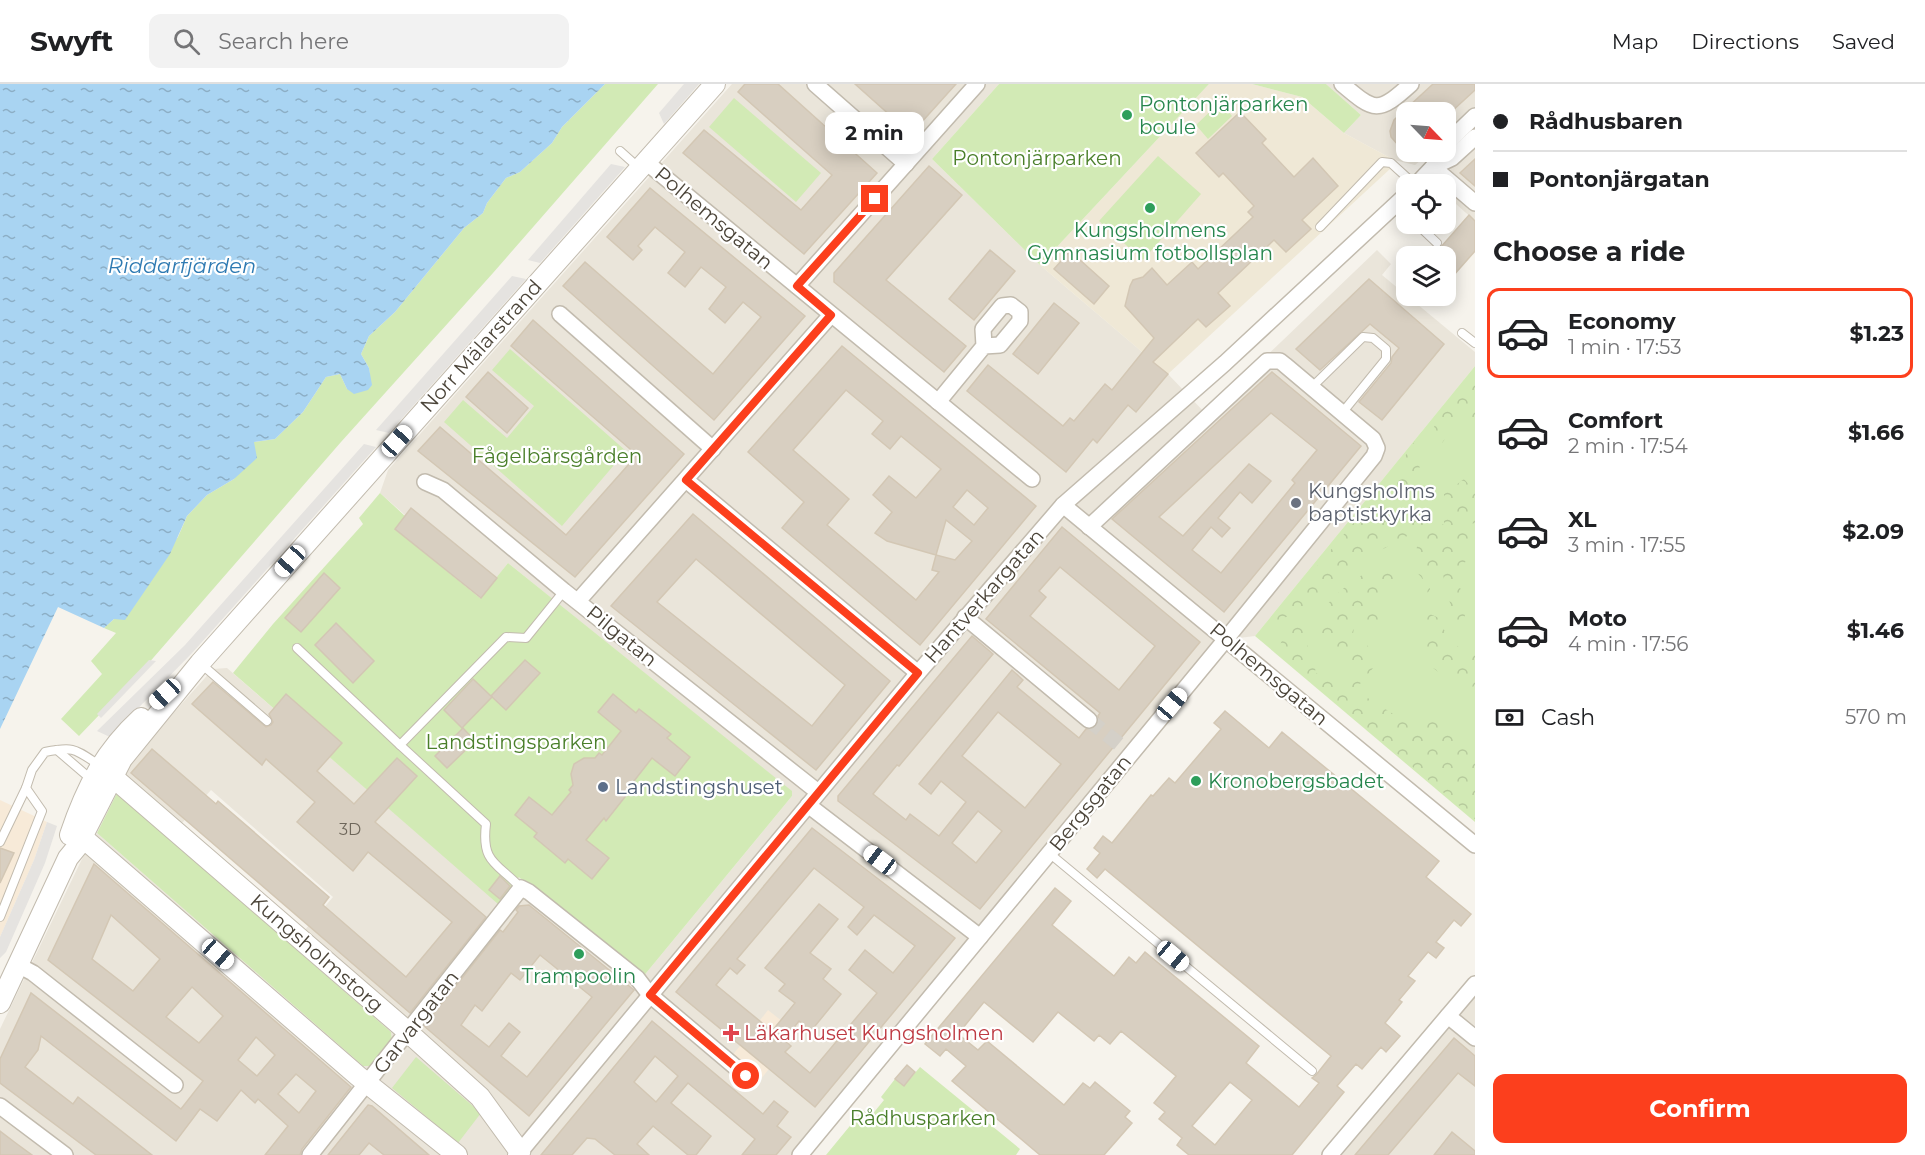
<!DOCTYPE html>
<meta charset="utf-8">
<style>
body{margin:0;font-family:Montserrat,sans-serif;background:#f2f2f2;color:#202124;height:100vh;display:flex;flex-direction:column;font-size:22px;white-space:nowrap}
*{box-sizing:border-box;margin:0}
p{font-size:20px;color:#757577}
.icon{flex:none;width:33px;height:33px;fill:none;stroke:currentColor;stroke-width:2;stroke-linecap:round;stroke-linejoin:round}
.map{position:relative;flex:1;overflow:hidden}
.details{display:flex;flex-direction:column;background:#fff;width:450px}
.details>*{flex:none}
.banner{display:grid;align-content:center;height:132px;padding:0 18px;background:#fff}
.needle{width:39px;rotate:115deg}
.buttons{position:absolute;left:1396px;top:18px;display:grid;gap:12px}
.buttons a{display:grid;place-items:center;width:60px;height:60px;border-radius:12px;background:#fff;box-shadow:0 3px 15px #0003;font-size:30px}
.end{position:absolute;width:27px;height:27px;margin:-14px;border:8px solid #fc3f1d;background:#fff;box-shadow:0 0 0 3px #fff}
.from{border-radius:50%}
.bubble{position:absolute;height:42px;border-radius:12px;background:#fff;box-shadow:0 3px 15px #0003;font-size:20px;font-weight:700;line-height:42px;text-align:center}
.car{position:absolute;width:18px;height:36px;margin:-18px -9px;border-radius:8px;box-shadow:0 0 4px 2px #0007;background:linear-gradient(#fff 24%,#345 0 40%,#fff 0 76%,#345 0 86%,#fff 0)}
.banner b{display:flex;align-items:center;gap:21px;height:57px;font-size:22px}
.banner b+b{border-top:2px solid #e0e0e0}
.banner i{width:15px;height:15px;background:#202124}
ul{padding:0;list-style:none}
li{display:flex;align-items:center;gap:18px;height:90px;margin:0 12px 9px;padding:0 6px;border:3px solid transparent;border-radius:12px}
li div{flex:1}
li b{display:block;font-size:22px}
li em{font-style:normal;font-weight:700}
li.active{border-color:#fc3f1d}
li>.icon{width:54px;height:54px;stroke-width:1.5}
h2{padding:0 18px;font-size:27px;line-height:72px}
.pay{display:flex;align-items:center;gap:15px;height:66px;padding:0 18px;font-size:22px}
.pay p{margin-inline-start:auto}
.action{display:flex;gap:12px;margin-top:auto;padding:12px 18px}
.action a{flex:1;height:69px;border-radius:12px;background:#fc3f1d;color:#fff;font-size:24px;font-weight:700;line-height:69px;text-align:center}
header{display:flex;align-items:center;gap:36px;box-sizing:border-box;height:84px;padding:0 30px;background:#fff;border-bottom:2px solid #e0e0e0}
header strong{font-size:28px}
nav{display:flex;gap:33px;margin-inline-start:auto;font-size:21px}
.search{width:420px;height:54px;background:#f2f2f2;display:flex;align-items:center;gap:15px;box-sizing:border-box;padding:0 21px;border-radius:12px;color:#757577;font-size:22px}
main{display:flex;flex:1;min-height:0}
.map>svg:first-child{display:block}
</style>
<header>
<strong>Swyft</strong>
<div class="search"><svg class="icon" aria-label="search" viewBox="0 0 24 24"><circle cx="10" cy="10" r="6"/><path d="M15 15l6 6"/></svg>Search here</div>
<nav><a>Map</a><a>Directions</a><a>Saved</a></nav>
</header>
<main>
<div class="map">
<svg width="1475" height="1071" viewBox="0 0 1475 1071">
<defs>
<pattern id="forest-crowns" width="20" height="18" patternUnits="userSpaceOnUse" patternTransform="scale(1.5)"><rect width="20" height="18" fill="#d2eab5"/><path d="M2 6a3 3 0 1 1 6 0M12 15a3 3 0 1 1 6 0" fill="none" stroke="#b6ca9c"/></pattern>
<pattern id="water-ripples" width="26" height="14" patternUnits="userSpaceOnUse" patternTransform="scale(1.5)"><rect width="26" height="14" fill="#a9d4f2"/><path d="M2 4q2-2 4 0t4 0M15 11q2-2 4 0t4 0" fill="none" stroke="#8caec5"/></pattern>
</defs>
<rect width="100%" height="100%" fill="#f6f3ec"/>
<g fill="#eae5da">
<polygon points="732,0 999,0 932,75 1040,181 1168,290 1206,330 1377,166 1391,180 1382,191 1475,268 1475,282 1255,552 1223,556 798,1071 0,1071 0,945 81,777 97,749 363,982 392,957 391,948 292,861 333,813 211,706 169,754 117,709 124,684 213,585 227,584 498,819 519,792 642,894 792,712 791,707 508,479 481,514 395,445 405,431 380,409 388,386"/>
<polygon points="1326,0 1475,0 1475,25 1446,52 1446,28 1407,28 1407,68 1430,68 1415,81 1394,76 1344,49 1361,31"/>
<polygon points="1475,63 1475,137 1446,111 1446,100 1444,100 1451,84"/>
<polygon points="1475,896 1475,1071 1328,1071"/>
</g>
<g fill="#f7ead8">
<polygon points="0,716 47,738 34,776 0,853"/>
<polygon points="768,926 797,949 757,1000 728,977"/>
</g>
<polygon fill="#efe8d6" points="1209,0 1252,0 1302,13 1344,49 1394,76 1390,85 1168,290 1040,181"/>
<g fill="#d2eab5">
<polygon points="605,0 658,0 493,189 341,358 147,581 79,652 61,635 102,590 91,577 116,549 104,544 114,535 178,453 187,432 207,411 234,395 254,358 275,355 303,328 326,293 340,290 347,305 370,292 369,284 361,270 369,252 395,228 464,144 483,129 487,119 506,94 520,88 552,59 562,43"/>
<polygon points="999,0 1209,0 1040,181 932,75"/>
<polygon points="1252,0 1326,0 1361,31 1344,49 1302,13"/>
<polygon points="734,14 821,89 796,118 709,43"/>
<polygon points="1220,18 1232,32 1208,55 1196,41"/>
<polygon points="1158,72 1201,110 1143,176 1099,137"/>
<polygon points="510,265 626,367 562,442 444,338 463,316 507,354 534,322 492,286"/>
<polygon points="1475,282 1475,738 1255,552"/>
<polygon points="380,409 405,432 395,445 480,514 508,479 792,707 792,712 642,894 519,793 498,820 233,589 273,540 363,440 359,434"/>
<polygon points="117,709 391,948 392,957 371,982 363,982 97,749"/>
<polygon points="416,973 481,1029 458,1059 392,1004"/>
<polygon points="920,983 1020,1065 1016,1071 826,1071 863,1026 871,1032 884,1016 881,1013 895,995 904,1002"/>
</g>
<g fill="url(#forest-crowns)">
<path d="M1475,294V355L1467,342L1459,335L1440,362L1429,366L1426,358C1439,334 1451,308 1475,294Z"/>
<path d="M1415,357L1423,403L1398,418L1397,427L1412,437L1422,432L1444,441V410L1464,395L1475,407V439L1470,440L1469,464L1459,501L1464,514L1465,534L1455,539L1441,483L1430,489V506L1425,511L1420,508L1422,494C1409,481 1416,478 1417,462C1417,458 1415,453 1413,449C1389,461 1366,474 1344,489C1324,501 1294,538 1271,537L1387,399Z"/>
<path d="M1391,475L1396,492L1391,504L1365,514L1363,525L1371,526L1383,531L1385,539L1372,541L1355,537L1353,550L1368,562L1373,584L1355,606L1409,640L1427,635H1440L1451,647L1455,664L1475,663V735L1345,626L1278,567C1283,552 1288,542 1305,542C1305,554 1306,567 1317,574L1315,588L1322,593L1350,598L1355,592L1324,564L1319,549L1332,531L1325,523C1343,501 1365,488 1391,475Z"/>
<path d="M1430,530L1439,534C1445,551 1453,560 1468,570L1475,566V602C1454,609 1440,586 1423,577L1425,543L1421,536Z"/>
</g>
<g fill="#e5e3e0">
<polygon points="684,0 699,0 664,40 659,29"/>
<polygon points="611,80 625,83 540,179 528,176"/>
<polygon points="512,192 526,195 389,349 376,346"/>
<polygon points="364,360 376,363 193,568 110,653 97,647 185,561"/>
<polygon points="149,576 156,577 101,634 97,630"/>
<polygon points="47,738 57,742 45,779 6,868 0,874 0,853 34,776"/>
</g>
<polygon fill="url(#water-ripples)" points="0,0 605,0 562,43 552,59 520,88 506,94 487,119 483,129 464,144 395,228 369,252 361,270 369,284 372,301 368,306 354,310 347,305 340,290 326,293 303,328 275,355 254,358 257,374 234,395 207,411 187,432 170,470 125,536 114,535 104,544 58,523 0,645"/>
<g fill="#d8cfc1" stroke="#d3c7b4" stroke-width="1.5" fill-rule="evenodd">
<polygon points="745,0 778,0 877,89 804,170 683,69 704,46 801,126 832,91 738,8"/>
<polygon points="855,0 956,0 911,50"/>
<polygon points="1433,0 1475,0 1475,6 1451,28 1407,28 1407,65 1398,61 1391,53 1390,47 1394,36"/>
<polygon points="1240,28 1266,55 1262,59 1294,93 1313,74 1338,102 1302,136 1311,145 1286,168 1274,156 1218,209 1230,222 1206,243 1198,235 1153,278 1168,290 1136,328 1128,321 1097,359 1093,355 1066,388 967,307 988,281 1063,342 1070,334 1074,337 1105,300 1112,306 1154,254 1125,222 1130,202 1133,196 1143,193 1152,184 1167,201 1192,178 1198,185 1253,133 1248,128 1254,122 1223,89 1219,93 1196,69"/>
<polygon points="1475,75 1475,102 1460,89"/>
<polygon points="929,82 962,111 886,196 966,262 944,288 834,198 834,189"/>
<polygon points="650,104 805,232 714,336 563,202 585,178 713,290 761,233 743,218 725,239 709,225 726,203 701,183 685,203 668,189 685,168 655,143 638,162 642,166 633,176 607,153"/>
<polygon points="1469,131 1475,137 1475,167 1446,200 1446,172 1433,172"/>
<polygon points="990,166 1015,187 974,236 949,215"/>
<polygon points="1070,167 1109,202 1094,220 1054,185"/>
<polygon points="1369,195 1444,260 1382,336 1359,318 1391,279 1392,273 1399,264 1370,240 1320,286 1296,265"/>
<polygon points="1054,219 1079,239 1038,290 1013,270"/>
<polygon points="533,236 684,370 575,493 418,367 440,343 566,451 637,371 511,262"/>
<path d="M842,262L1036,422L920,561L782,444L804,418L748,368ZM846,306L883,337L872,350L890,365L901,352L941,385L916,414L889,392L873,411L892,428L875,449L887,457L936,471L932,486L939,488L916,516L827,441L849,415L793,366ZM967,406L988,424L974,441L953,423ZM946,436L972,457L955,476L936,471Z"/>
<polygon points="488,288 528,324 507,349 466,313"/>
<path d="M1272,288L1361,362L1224,528L1112,435ZM1271,329L1317,366L1292,396L1295,399L1221,489L1192,466L1211,443L1222,453L1230,444L1218,434L1240,408L1252,419L1271,397L1249,380L1183,452L1159,433Z"/>
<polygon points="411,424 497,494 481,514 395,445"/>
<path d="M693,430L890,597L816,686L611,522ZM696,475L845,601L812,642L657,518Z"/>
<path d="M1062,443L1200,558L980,825L838,717V712L972,552L993,570L899,682L897,681L873,710L906,736L910,730L939,752L966,718L941,697L931,710L919,700L1012,586L1023,596L1017,603L1079,654L1086,645L1096,643L1099,637L1098,632L1100,629L986,535ZM1060,483L1155,562L1119,606L1030,532L1046,513L1039,507ZM998,628L1061,680L1025,724L962,672ZM978,727L1002,747L976,779L952,759Z"/>
<polygon points="324,489 340,504 301,548 285,534"/>
<polygon points="336,539 374,577 353,599 315,561"/>
<polygon points="525,576 540,589 506,626 491,612"/>
<polygon points="473,595 492,613 462,644 444,626"/>
<polygon points="213,598 266,643 271,641 273,638 269,630 286,610 342,659 317,687 354,720 397,674 417,692 375,738 486,833 410,929 131,689 152,665 216,720 218,717 329,813 323,821 406,893 452,838 368,768 353,787 297,738 315,718 266,675 262,681 192,620"/>
<polygon points="613,610 636,629 639,625 671,650 667,654 690,673 675,692 652,674 634,697 636,699 606,737 604,734 586,756 609,774 592,795 568,775 565,779 534,753 537,749 515,731 529,713 552,731 571,708 569,706 573,701 571,690 574,680 584,674 595,674 599,669 602,671 621,647 598,628"/>
<path d="M1225,627L1269,664L1282,648L1439,777L1426,793L1471,830L1461,842L1454,836L1436,858L1444,864L1436,874L1428,868L1408,892L1415,897L1399,916L1402,918L1385,939L1400,952L1386,968L1381,963L1362,985L1356,980L1337,1002L1344,1008L1292,1071H1189L1177,1061L1182,1054L1159,1035L1165,1028L1154,1019L1176,992L1121,947L1110,960L1099,951L1094,957L1058,928L1033,958L984,918L958,950L978,966L987,957L1064,1021L1083,999L1090,1004L1095,998L1130,1027L1125,1033L1132,1039L1104,1071H1040L952,997L966,982L946,965L940,972L925,960L1055,804L1071,817L1052,841L1114,892L1129,873L1136,879L1145,868L1259,962L1246,979L1299,1023L1319,999L1312,994L1316,991L1331,972L1105,785L1097,794L1087,785L1100,769L1094,764L1103,752L1112,759L1151,711L1153,712L1169,694L1175,699L1221,645L1214,639ZM1230,998L1252,1016L1215,1061L1192,1042Z"/>
<polygon points="463,644 475,657 447,684 435,672"/>
<path d="M812,744L955,854L815,1023L676,908ZM814,784L864,823L848,843L857,851L874,831L915,862L893,889L865,866L849,886L877,909L810,989L785,968L791,962L784,956L799,937L811,947L841,910L823,895L831,885L810,869L838,835L819,820L765,884L785,900L779,907L795,919L772,947L716,901L730,884L737,890L745,881L737,875Z"/>
<polygon points="0,764 14,769 0,799"/>
<path d="M94,780L351,1003L302,1065L300,1071H265L288,1042L258,1015L255,1019L241,1006L217,1037L200,1025L176,1057L41,952L38,966L25,983L73,1020L78,1013L152,1071H96L0,999V975L31,909L181,1025L203,997L48,876ZM111,831L160,875L133,907L92,875ZM192,903L223,932L199,959L166,933ZM256,953L275,971L257,992L238,976ZM296,990L316,1007L299,1029L278,1010Z"/>
<polygon points="500,792 510,802 500,815 489,806"/>
<path d="M529,821L634,906L529,1032L424,942L500,846L503,848L518,828L516,826L519,822ZM540,871L592,913L527,993L501,972L520,948L509,939L489,963L461,941L475,921L482,927L511,889L520,896Z"/>
<path d="M652,937L763,1030L774,1017L788,1028L777,1042L791,1053L776,1071H742L755,1055L688,999L671,1019L711,1052L696,1071H688L653,1042L637,1060L649,1071H615L595,1055L587,1054L572,1071H541ZM655,972L678,992L656,1018L634,998Z"/>
<polygon points="1454,954 1475,972 1475,1002 1458,989 1388,1071 1355,1071"/>
<polygon points="907,981 915,988 904,1002 895,995"/>
<polygon points="368,1021 372,1022 429,1071 384,1071 369,1059 359,1071 328,1071"/>
<polygon points="0,1047 17,1060 32,1071 0,1071"/>
<polygon points="1452,1048 1475,1067 1475,1071 1434,1071"/>
</g>
<g fill="none" stroke-linecap="round" stroke-linejoin="round">
<polyline stroke="#d4d0c8" stroke-width="15" stroke-dasharray="15 8" stroke-linecap="butt" points="1089,636 1119,660"/>
<defs>
<g id="service">
<polyline points="620,67 639,84"/>
<polyline points="1396,120 1407,130"/>
<polyline points="1417,140 1437,159"/>
<polyline points="1320,143 1382,78 1391,79 1414,100"/>
<polyline points="1462,249 1475,259"/>
<polyline points="1312,303 1363,253 1373,254 1386,265 1386,275 1342,329"/>
<polyline points="297,564 400,661"/>
<polyline points="200,579 267,637"/>
<polyline points="57,666 92,696"/>
<polyline points="0,758 26,704"/>
<polyline points="1049,769 1312,987"/>
<path d="M521,804C498,779 481,780 486,740L400,661L506,553L526,554L564,507"/>
<path d="M0,833L42,727L26,704L32,686L45,668C74,662 75,665 99,681"/>
</g>
<g id="minor">
<polyline points="815,0 906,80"/>
<path d="M1342,0C1375,28 1378,30 1411,0"/>
<polyline points="1446,60 1475,32"/>
<polyline points="646,78 1032,395"/>
<polyline points="1433,83 1475,119"/>
<polyline points="1417,100 1433,83 1452,74 1475,53"/>
<polyline points="797,202 977,0"/>
<polyline points="560,230 713,365"/>
<polyline points="938,318 984,262 983,245 1002,222 1011,221 1020,228 1020,237 1000,261 984,262"/>
<polyline points="686,396 918,589"/>
<polyline points="425,398 443,406 564,507 818,708"/>
<polyline points="1063,421 1475,761"/>
<polyline points="578,517 831,231"/>
<polyline points="965,533 1089,636"/>
<polyline points="808,721 980,853"/>
<polyline points="18,881 33,889 175,1001"/>
<polyline points="1448,932 1475,954"/>
<polyline points="0,1022 65,1071"/>
<polyline points="520,1068 918,589 1063,421 1225,279 1407,110"/>
<polyline points="310,1071 521,804 529,808 637,894 650,911 746,992"/>
<polyline points="800,1071 1226,555 1374,372 1377,364 1373,355 1285,281 1280,277 1267,277 1089,443"/>
<polyline points="1330,1071 1475,900"/>
</g>
<g id="tertiary">
<polyline points="100,682 400,941 480,1013 520,1068 518,1071"/>
<polyline points="77,742 82,753 358,992 457,1071"/>
<path d="M70,751C86,704 104,668 141,634"/>
<polyline points="0,919 68,774 77,763 122,675 200,579 715,0"/>
</g>
</defs>
<use href="#service" stroke="#c2bbae" stroke-width="10"/>
<use href="#minor" stroke="#c2bbae" stroke-width="18"/>
<use href="#tertiary" stroke="#c2bbae" stroke-width="22"/>
<use href="#service" stroke="#fff" stroke-width="8"/>
<use href="#minor" stroke="#fff" stroke-width="15"/>
<use href="#tertiary" stroke="#fff" stroke-width="20"/>
</g>
<g fill="none" stroke-linecap="round" stroke-linejoin="round">
<polyline stroke="#fc3f1d" stroke-width="8" points="746,992 650,911 918,589 686,396 831,231 797,202 875,115"/>
</g>
<g fill="#2e9e5b" stroke="#fff" stroke-width="2">
<circle cx="1127" cy="31" r="6"/>
<circle cx="1150" cy="124" r="6"/>
<circle cx="1196" cy="697" r="6"/>
<circle cx="579" cy="870" r="6"/>
</g>
<circle fill="#6b7280" stroke="#fff" stroke-width="2" cx="1296" cy="419" r="6"/>
<circle fill="#5c6f8a" stroke="#fff" stroke-width="2" cx="603" cy="703" r="6"/>
<path fill="#e0444e" stroke="#fff" stroke-width="2" d="M728 940h6v6h6v6h-6v6h-6v-6h-6v-6h6z"/>
<g text-anchor="middle" stroke-width="4.5" stroke-linejoin="round" paint-order="stroke">
<g font-size="16" fill="#6e675b">
<text x="350" y="751">3D</text>
</g>
<g font-size="20" fill="#27864d" stroke="#fff" text-anchor="start">
<text x="1139" y="27">Pontonjärparken<tspan x="1139" dy="23">boule</tspan></text>
<text x="1150" y="153" text-anchor="middle">Kungsholmens<tspan x="1150" dy="23">Gymnasium fotbollsplan</tspan></text>
<text x="1208" y="704">Kronobergsbadet</text>
<text x="579" y="899" text-anchor="middle">Trampoolin</text>
</g>
<g font-size="20" fill="#4a7f2a" stroke="#fff">
<text x="1037" y="81">Pontonjärparken</text>
<text x="557" y="379">Fågelbärsgården</text>
<text x="516" y="665">Landstingsparken</text>
<text x="923" y="1041">Rådhusparken</text>
</g>
<g font-size="20" fill="#4b4439" stroke="#fff">
<text transform="translate(714 134) rotate(40)" y="7">Polhemsgatan</text>
<text transform="translate(481 262) rotate(-48)" y="7">Norr Mälarstrand</text>
<text transform="translate(984 512) rotate(-49)" y="7">Hantverkargatan</text>
<text transform="translate(622 552) rotate(39)" y="7">Pilgatan</text>
<text transform="translate(1269 590) rotate(40)" y="7">Polhemsgatan</text>
<text transform="translate(1090 719) rotate(-51)" y="7">Bergsgatan</text>
<text transform="translate(317 869) rotate(41)" y="7">Kungsholmstorg</text>
<text transform="translate(416 938) rotate(-52)" y="7">Garvargatan</text>
</g>
<g font-size="20" fill="#5b616d" stroke="#fff" text-anchor="start">
<text x="1308" y="414">Kungsholms<tspan x="1308" dy="23">baptistkyrka</tspan></text>
</g>
<g font-size="20" fill="#4e5e75" stroke="#fff" text-anchor="start">
<text x="615" y="710">Landstingshuset</text>
</g>
<g font-size="20" fill="#be3a42" stroke="#fff" text-anchor="start">
<text x="744" y="956">Läkarhuset Kungsholmen</text>
</g>
<g font-size="21" font-style="italic" fill="#2e7ab2" stroke="#fff">
<text x="182" y="189">Riddarfjärden</text>
</g>
</g>
</svg>
<div class="buttons">
<a><svg class="needle" viewBox="-14 -14 28 28"><path d="M0-13l5 13h-10z" fill="#e53935"/><path d="M0 13l5-13h-10z" fill="#757577"/></svg></a>
<a><svg class="icon" aria-label="locate" viewBox="0 0 24 24"><circle cx="12" cy="12" r="6"/><path d="M12 2v4M12 18v4M2 12h4M18 12h4"/></svg></a>
<a><svg class="icon" aria-label="layers" viewBox="0 0 24 24"><path d="M12 4l9 5-9 5-9-5zM3 14l9 5 9-5"/></svg></a>
</div>
<i class="end from" style="left:746px;top:992px"></i>
<i class="end" style="left:875px;top:115px"></i>
<div class="bubble" style="left:825px;top:28px;width:99px">2 min</div>
<i class="car" style="left:397px;top:357px;rotate:42deg"></i>
<i class="car" style="left:290px;top:477px;rotate:222deg"></i>
<i class="car" style="left:165px;top:610px;rotate:227deg"></i>
<i class="car" style="left:1172px;top:620px;rotate:40deg"></i>
<i class="car" style="left:880px;top:776px;rotate:307deg"></i>
<i class="car" style="left:218px;top:870px;rotate:131deg"></i>
<i class="car" style="left:1173px;top:872px;rotate:130deg"></i>
</div>
<section class="details">
<div class="banner">
<b><i class="from"></i>Rådhusbaren</b>
<b><i></i>Pontonjärgatan</b>
</div>
<h2>Choose a ride</h2>
<ul>
<li class="active"><svg class="icon" aria-label="car" viewBox="0 0 24 24"><path d="M5 17H2v-5l4-1 3-4h7l3 4 3 1v5h-3M9 17h6M6 11h13"/><circle cx="7" cy="17" r="2"/><circle cx="17" cy="17" r="2"/></svg><div><b>Economy</b><p>1 min · 17:53</p></div><em>$1.23</em></li>
<li><svg class="icon" aria-label="car" viewBox="0 0 24 24"><path d="M5 17H2v-5l4-1 3-4h7l3 4 3 1v5h-3M9 17h6M6 11h13"/><circle cx="7" cy="17" r="2"/><circle cx="17" cy="17" r="2"/></svg><div><b>Comfort</b><p>2 min · 17:54</p></div><em>$1.66</em></li>
<li><svg class="icon" aria-label="car" viewBox="0 0 24 24"><path d="M5 17H2v-5l4-1 3-4h7l3 4 3 1v5h-3M9 17h6M6 11h13"/><circle cx="7" cy="17" r="2"/><circle cx="17" cy="17" r="2"/></svg><div><b>XL</b><p>3 min · 17:55</p></div><em>$2.09</em></li>
<li><svg class="icon" aria-label="car" viewBox="0 0 24 24"><path d="M5 17H2v-5l4-1 3-4h7l3 4 3 1v5h-3M9 17h6M6 11h13"/><circle cx="7" cy="17" r="2"/><circle cx="17" cy="17" r="2"/></svg><div><b>Moto</b><p>4 min · 17:56</p></div><em>$1.46</em></li>
</ul>
<div class="pay"><svg class="icon" aria-label="cash" viewBox="0 0 24 24"><path d="M3 7h18v10H3z"/><circle cx="12" cy="12" r="2"/></svg>Cash<p>570 m</p></div>
<div class="action"><a>Confirm</a></div>
</section>
</main>
